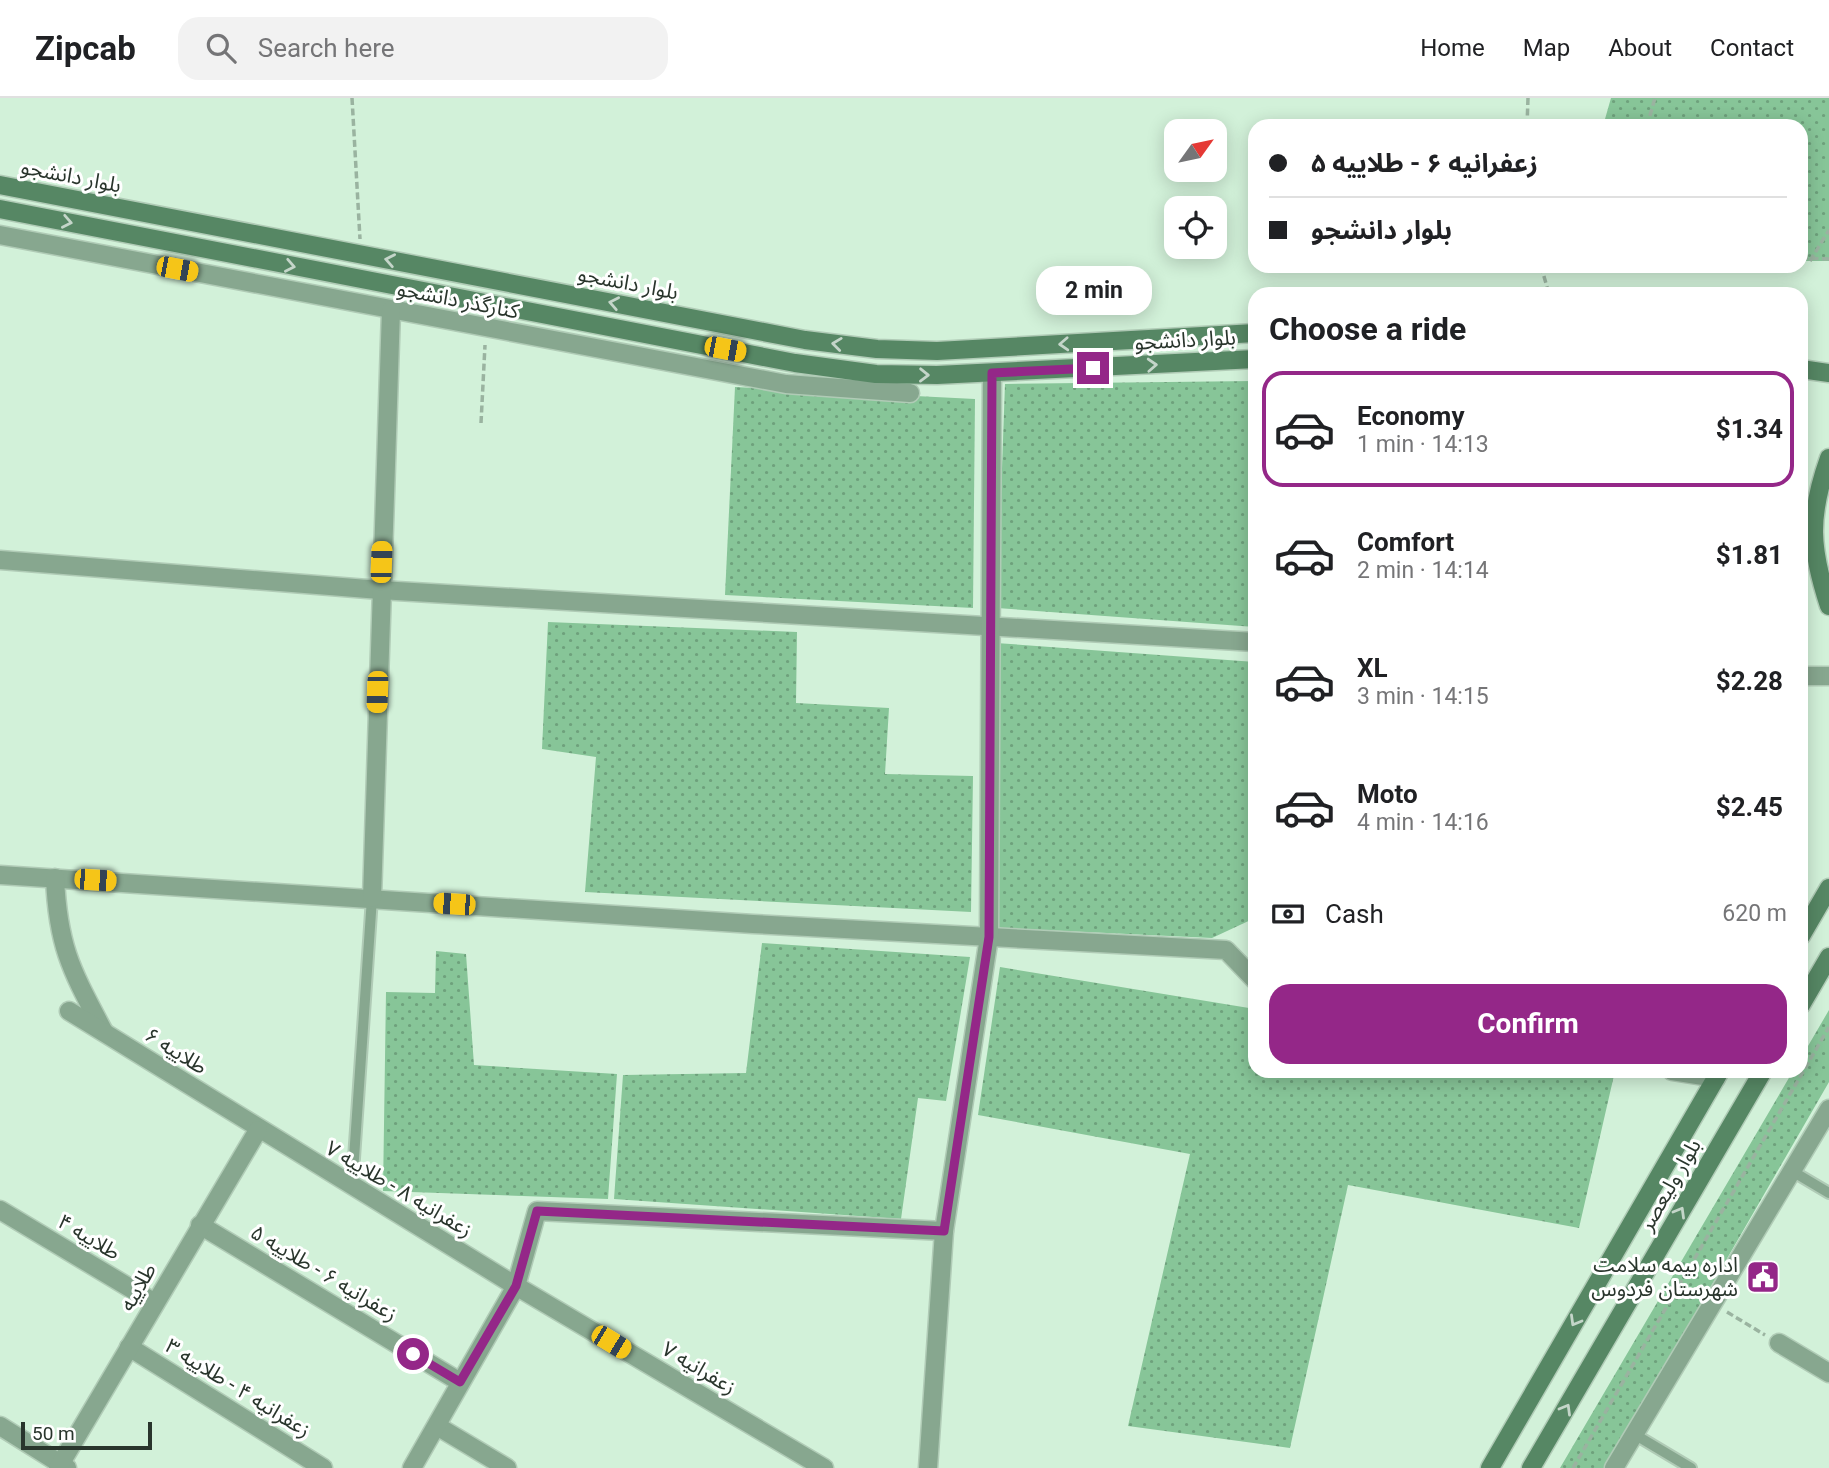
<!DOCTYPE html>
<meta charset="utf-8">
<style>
body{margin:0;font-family:Roboto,"Noto Sans Arabic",sans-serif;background:#f2f2f2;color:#202124;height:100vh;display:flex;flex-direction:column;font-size:26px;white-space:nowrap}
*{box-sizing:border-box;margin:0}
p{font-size:23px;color:#757577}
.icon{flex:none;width:38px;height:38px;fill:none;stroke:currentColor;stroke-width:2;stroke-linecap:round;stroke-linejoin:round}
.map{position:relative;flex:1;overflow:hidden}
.panel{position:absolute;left:1248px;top:189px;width:560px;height:791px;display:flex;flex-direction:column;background:#fff;border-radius:21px;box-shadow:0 4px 18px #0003}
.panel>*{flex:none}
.banner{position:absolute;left:1248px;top:21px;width:560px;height:154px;border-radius:21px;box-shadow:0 4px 18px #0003;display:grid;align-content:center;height:154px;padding:0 21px;background:#fff}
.needle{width:46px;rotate:57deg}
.fabs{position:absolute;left:1164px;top:21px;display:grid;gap:14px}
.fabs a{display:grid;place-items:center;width:63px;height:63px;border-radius:14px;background:#fff;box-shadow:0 4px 18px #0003;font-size:35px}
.scale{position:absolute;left:21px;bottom:18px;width:131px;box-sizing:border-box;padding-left:7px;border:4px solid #29352c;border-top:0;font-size:19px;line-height:24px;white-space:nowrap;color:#29352c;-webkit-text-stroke:5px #fff;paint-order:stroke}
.end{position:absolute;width:32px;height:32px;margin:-16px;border:9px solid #942788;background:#fff;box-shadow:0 0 0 4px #fff}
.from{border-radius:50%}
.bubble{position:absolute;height:49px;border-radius:21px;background:#fff;box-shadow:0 4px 18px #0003;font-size:23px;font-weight:700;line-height:49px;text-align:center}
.car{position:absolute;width:21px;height:42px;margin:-21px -10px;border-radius:9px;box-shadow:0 0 5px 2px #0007;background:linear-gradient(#f5c518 24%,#345 0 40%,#f5c518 0 76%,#345 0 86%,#f5c518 0)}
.banner b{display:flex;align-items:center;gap:24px;height:66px;font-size:26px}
.banner b+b{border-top:2px solid #e0e0e0}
.banner i{width:18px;height:18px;background:#202124}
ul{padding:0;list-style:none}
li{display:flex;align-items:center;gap:21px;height:116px;margin:0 14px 10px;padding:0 7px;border:4px solid transparent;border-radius:21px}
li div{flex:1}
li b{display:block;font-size:26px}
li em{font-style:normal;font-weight:700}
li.active{border-color:#942788}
li>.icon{width:63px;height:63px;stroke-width:1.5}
h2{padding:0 21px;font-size:32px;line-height:84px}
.pay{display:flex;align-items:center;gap:18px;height:77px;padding:0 21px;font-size:26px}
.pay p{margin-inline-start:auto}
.button{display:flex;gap:14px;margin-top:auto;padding:14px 21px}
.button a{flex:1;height:80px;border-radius:21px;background:#942788;color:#fff;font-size:28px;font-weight:700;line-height:80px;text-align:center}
header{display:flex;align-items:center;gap:42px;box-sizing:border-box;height:98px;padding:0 35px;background:#fff;border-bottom:2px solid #e0e0e0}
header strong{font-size:33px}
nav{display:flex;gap:38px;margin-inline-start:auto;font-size:24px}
.search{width:490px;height:63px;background:#f2f2f2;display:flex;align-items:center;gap:18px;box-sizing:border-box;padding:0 24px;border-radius:21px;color:#757577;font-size:26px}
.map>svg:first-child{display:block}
</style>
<header>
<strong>Zipcab</strong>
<div class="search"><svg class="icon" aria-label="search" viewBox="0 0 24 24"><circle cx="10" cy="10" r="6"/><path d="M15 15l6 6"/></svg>Search here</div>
<nav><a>Home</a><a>Map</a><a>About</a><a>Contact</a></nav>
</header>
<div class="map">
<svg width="1829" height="1370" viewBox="0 0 1829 1370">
<defs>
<pattern id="park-dots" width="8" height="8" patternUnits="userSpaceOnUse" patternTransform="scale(1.75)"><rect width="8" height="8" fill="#87c598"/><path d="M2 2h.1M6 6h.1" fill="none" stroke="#6ea17c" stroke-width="1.8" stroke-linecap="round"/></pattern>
</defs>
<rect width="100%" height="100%" fill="#d2f1d9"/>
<g fill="url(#park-dots)">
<polygon points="1611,0 1829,0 1829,163 1801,163 1801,28 1603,28"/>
<polygon points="1255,283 1255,529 997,510 1005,286"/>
<polygon points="735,289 975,301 973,510 725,497"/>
<polygon points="548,524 797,534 796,605 889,610 885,676 973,678 971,814 585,794 596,659 542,651"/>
<polygon points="996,545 1255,564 1255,820 1212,840 998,830"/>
<polygon points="762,845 970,859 946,1003 918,1000 901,1121 614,1101 623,977 746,975"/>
<polygon points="436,853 466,856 474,967 617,976 608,1101 383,1093 386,894 435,895"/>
<polygon points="1000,869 1255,911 1255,973 1615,973 1579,1130 1348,1087 1290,1350 1128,1328 1190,1056 978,1017"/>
<polygon points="1829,912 1829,984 1606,1370 1560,1370 1793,973 1801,973 1801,960"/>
</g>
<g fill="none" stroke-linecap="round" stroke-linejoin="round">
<defs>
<g id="lane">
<polyline points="1792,1073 1829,1095"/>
<polyline points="352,1089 372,800"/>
<polyline points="1634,1336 1691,1370"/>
</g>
<g id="street">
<polyline points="0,137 786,286 910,295"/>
<polyline points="0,462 380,492 1255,544"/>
<polyline points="1801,578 1829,578"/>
<polyline points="0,777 753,826 1226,852 1255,882"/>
<path d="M55,780C58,850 72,873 104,934"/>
<polyline points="372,800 391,212"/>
<polyline points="69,913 516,1188 824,1370"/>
<polyline points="1672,973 1716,980"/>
<polyline points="0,1112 155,1205"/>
<polyline points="200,1127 460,1284"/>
<polyline points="1779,1245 1829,1275"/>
<polyline points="129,1249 323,1370"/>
<polyline points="0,1328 67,1370"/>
<polyline points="437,1328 507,1370"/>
<polyline points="58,1370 258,1032"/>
<polyline points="412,1370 516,1188 537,1113 944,1133"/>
<polyline points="928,1370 944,1133 989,839 992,275"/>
<polyline points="1614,1370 1829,1011"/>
</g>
<g id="secondary">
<polyline points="0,87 805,242 877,251 937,253 1255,235"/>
<polyline points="0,111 795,265 876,276 937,277 1255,261"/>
<polyline points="1801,271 1829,275"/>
<path d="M1829,360C1808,419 1810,450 1829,508"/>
<polyline points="1801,838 1829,790"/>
<polyline points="1801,907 1829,859"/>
<polyline points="1490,1370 1720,973"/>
<polyline points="1531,1370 1763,973"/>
</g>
</defs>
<use href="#lane" stroke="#b0cbb6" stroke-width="14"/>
<use href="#street" stroke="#b0cbb6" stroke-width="21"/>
<use href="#secondary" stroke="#b0cbb6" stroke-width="21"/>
<g stroke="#9ab3a0" stroke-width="3.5" stroke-dasharray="7 3.5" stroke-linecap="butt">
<polyline points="352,0 360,141"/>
<polyline points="1527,28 1528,0"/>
<polyline points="1647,28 1655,0"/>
<polyline points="1801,160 1829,161"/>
<polyline points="1810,163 1829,132"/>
<polyline points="1541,168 1549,196"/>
<polyline points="481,325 485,247"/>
<polyline points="1727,1214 1765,1237"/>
<polyline points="1573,1370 1829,929"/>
</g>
<use href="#lane" stroke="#87a78f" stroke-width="10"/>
<use href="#street" stroke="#87a78f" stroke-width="18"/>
<use href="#secondary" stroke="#568764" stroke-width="18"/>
</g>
<defs><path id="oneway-chevron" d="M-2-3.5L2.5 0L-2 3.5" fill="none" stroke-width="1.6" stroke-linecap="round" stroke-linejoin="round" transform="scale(1.75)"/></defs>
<g stroke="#c4d5c9">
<use href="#oneway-chevron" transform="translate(67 124) rotate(11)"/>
<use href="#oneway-chevron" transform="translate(390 162) rotate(-169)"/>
<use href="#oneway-chevron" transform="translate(290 168) rotate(11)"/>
<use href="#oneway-chevron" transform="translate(614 205) rotate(-169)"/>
<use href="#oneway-chevron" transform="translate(837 246) rotate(-173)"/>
<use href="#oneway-chevron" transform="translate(1064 246) rotate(177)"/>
<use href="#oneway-chevron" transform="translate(1152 267) rotate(-3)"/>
<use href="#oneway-chevron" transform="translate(924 277) rotate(1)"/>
<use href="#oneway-chevron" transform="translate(1680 1114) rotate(-60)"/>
<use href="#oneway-chevron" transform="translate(1575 1223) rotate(120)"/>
<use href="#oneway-chevron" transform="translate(1566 1311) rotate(-60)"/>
</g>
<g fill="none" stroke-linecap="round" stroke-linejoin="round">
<polyline stroke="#942788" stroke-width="9" points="413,1256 460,1284 516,1188 537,1113 944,1133 989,839 992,275 1093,270"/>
</g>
<defs>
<symbol id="civic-square" viewBox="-11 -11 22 22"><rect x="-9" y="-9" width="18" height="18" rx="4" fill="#942788" stroke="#fff"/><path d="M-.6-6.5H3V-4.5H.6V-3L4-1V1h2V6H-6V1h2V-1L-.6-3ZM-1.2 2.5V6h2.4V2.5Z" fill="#fff"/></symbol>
</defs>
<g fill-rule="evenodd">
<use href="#civic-square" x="1744" y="1160" width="38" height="38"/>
</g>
<g text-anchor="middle" stroke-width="6" stroke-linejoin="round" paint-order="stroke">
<g font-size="21" fill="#29352c" stroke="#fff">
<text transform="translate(71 78) rotate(11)" y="7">بلوار دانشجو</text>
<text transform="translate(628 185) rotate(11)" y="7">بلوار دانشجو</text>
<text transform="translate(458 202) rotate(11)" y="7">کنارگذر دانشجو</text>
<text transform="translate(1185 242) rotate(-3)" y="7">بلوار دانشجو</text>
<text transform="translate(176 953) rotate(32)" y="7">طلاییه ۶</text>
<text transform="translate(1670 1087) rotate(-60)" y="7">بلوار ولیعصر</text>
<text transform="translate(399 1091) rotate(31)" y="7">زعفرانیه ۸ - طلاییه ۷</text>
<text transform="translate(89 1139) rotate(31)" y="7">طلاییه ۴</text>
<text transform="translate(324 1175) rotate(31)" y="7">زعفرانیه ۶ - طلاییه ۵</text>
<text transform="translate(138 1189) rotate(-60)" y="7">طلاییه</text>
<text transform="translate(699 1270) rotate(31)" y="7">زعفرانیه ۷</text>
<text transform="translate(238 1290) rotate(32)" y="7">زعفرانیه ۴ - طلاییه ۳</text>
</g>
<g font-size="21" fill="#29352c" stroke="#fff" text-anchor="end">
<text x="1738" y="1174">اداره بیمه سلامت<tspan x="1738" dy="24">شهرستان فردوس</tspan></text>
</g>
</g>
</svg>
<div class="fabs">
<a><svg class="needle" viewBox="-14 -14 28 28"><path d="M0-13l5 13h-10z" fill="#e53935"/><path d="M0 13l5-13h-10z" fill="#757577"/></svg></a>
<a><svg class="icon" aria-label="locate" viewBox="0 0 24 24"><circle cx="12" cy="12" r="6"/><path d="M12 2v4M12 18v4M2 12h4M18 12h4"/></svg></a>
</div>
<div class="scale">50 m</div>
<i class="end from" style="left:413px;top:1256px"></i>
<i class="end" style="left:1093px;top:270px"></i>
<div class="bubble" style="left:1036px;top:168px;width:116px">2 min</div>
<i class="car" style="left:177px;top:171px;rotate:101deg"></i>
<i class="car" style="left:725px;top:251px;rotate:101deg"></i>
<i class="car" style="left:381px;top:464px;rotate:2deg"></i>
<i class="car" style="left:377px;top:594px;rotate:182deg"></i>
<i class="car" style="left:95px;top:782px;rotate:94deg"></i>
<i class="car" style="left:454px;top:806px;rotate:274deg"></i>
<i class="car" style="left:611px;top:1244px;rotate:121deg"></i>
<div class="banner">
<b><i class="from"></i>زعفرانیه ۶ - طلاییه ۵</b>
<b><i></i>بلوار دانشجو</b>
</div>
<section class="panel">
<h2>Choose a ride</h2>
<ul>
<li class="active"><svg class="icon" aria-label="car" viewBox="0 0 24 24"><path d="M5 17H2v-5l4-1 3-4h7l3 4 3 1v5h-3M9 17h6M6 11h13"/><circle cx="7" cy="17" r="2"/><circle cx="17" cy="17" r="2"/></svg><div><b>Economy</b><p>1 min · 14:13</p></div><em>$1.34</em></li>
<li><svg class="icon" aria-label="car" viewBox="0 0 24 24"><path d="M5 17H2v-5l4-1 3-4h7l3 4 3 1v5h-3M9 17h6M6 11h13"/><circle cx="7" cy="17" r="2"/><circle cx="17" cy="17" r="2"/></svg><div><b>Comfort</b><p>2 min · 14:14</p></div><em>$1.81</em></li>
<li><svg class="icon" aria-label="car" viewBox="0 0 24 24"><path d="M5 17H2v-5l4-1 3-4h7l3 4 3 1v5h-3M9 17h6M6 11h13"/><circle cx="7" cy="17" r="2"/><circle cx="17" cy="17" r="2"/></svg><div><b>XL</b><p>3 min · 14:15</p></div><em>$2.28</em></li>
<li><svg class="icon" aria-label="car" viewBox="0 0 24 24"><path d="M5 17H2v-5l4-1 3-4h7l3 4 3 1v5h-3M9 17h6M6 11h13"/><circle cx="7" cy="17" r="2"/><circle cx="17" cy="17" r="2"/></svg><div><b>Moto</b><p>4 min · 14:16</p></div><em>$2.45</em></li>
</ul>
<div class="pay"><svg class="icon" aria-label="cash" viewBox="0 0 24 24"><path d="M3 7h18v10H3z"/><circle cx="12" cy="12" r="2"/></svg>Cash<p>620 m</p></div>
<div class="button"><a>Confirm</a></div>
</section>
</div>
